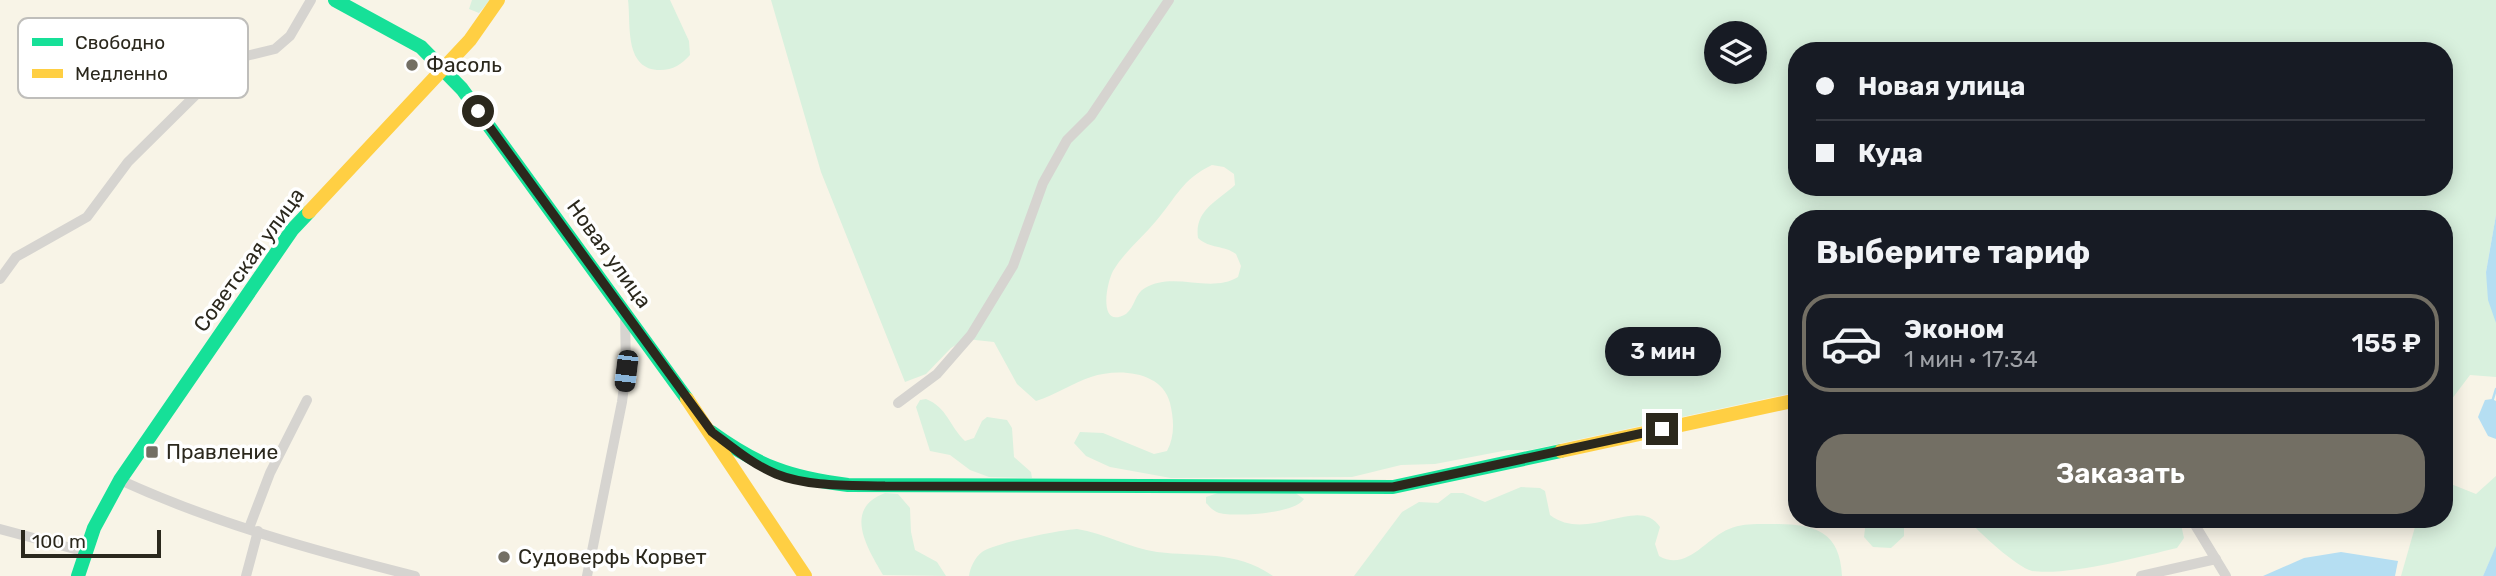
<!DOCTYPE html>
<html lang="ru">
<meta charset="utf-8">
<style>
body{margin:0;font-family:Rubik,sans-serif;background:#20242c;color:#f1f3f6;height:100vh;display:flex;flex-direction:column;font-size:26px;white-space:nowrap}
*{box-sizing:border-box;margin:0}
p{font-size:23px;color:#9ea1a6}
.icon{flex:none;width:38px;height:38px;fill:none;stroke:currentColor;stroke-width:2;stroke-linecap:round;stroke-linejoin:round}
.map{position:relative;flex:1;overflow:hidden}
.side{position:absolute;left:1788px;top:210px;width:665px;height:318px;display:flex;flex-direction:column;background:#171b24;border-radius:28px;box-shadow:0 4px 18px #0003}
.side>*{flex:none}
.top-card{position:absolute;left:1788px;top:42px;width:665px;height:154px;border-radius:28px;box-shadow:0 4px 18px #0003;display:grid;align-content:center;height:154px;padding:0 28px;background:#171b24}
.tools{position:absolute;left:1704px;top:21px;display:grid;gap:14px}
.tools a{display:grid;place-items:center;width:63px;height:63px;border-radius:50%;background:#171b24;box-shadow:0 4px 18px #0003;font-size:35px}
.scale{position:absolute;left:21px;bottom:18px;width:140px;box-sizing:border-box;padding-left:7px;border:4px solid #2b281d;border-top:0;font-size:19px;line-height:24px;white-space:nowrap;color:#2b281d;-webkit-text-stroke:5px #fff;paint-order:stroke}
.end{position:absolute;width:32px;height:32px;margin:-16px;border:9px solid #2b281d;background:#fff;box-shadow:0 0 0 4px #fff}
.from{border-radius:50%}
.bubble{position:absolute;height:49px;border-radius:24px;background:#171b24;box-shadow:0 4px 18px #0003;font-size:23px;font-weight:600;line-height:49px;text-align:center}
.car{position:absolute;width:21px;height:42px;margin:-21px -10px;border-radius:9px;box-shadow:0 0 5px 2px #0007;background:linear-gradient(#222 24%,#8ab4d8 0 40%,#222 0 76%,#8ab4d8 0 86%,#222 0)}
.top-card b{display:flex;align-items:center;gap:24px;height:66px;font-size:26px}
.top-card b+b{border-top:2px solid #363941}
.top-card i{width:18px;height:18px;background:#f1f3f6}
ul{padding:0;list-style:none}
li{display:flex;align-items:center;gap:21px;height:98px;margin:0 14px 10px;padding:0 14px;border:4px solid transparent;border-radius:28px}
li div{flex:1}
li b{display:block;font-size:26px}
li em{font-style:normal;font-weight:600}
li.on{border-color:#736f64}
li>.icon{width:63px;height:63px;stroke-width:1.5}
h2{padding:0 28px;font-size:32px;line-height:84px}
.primary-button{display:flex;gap:14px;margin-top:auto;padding:14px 28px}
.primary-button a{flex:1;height:80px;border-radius:28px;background:#736f64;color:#fff;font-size:28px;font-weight:600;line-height:80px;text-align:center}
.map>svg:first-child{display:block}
</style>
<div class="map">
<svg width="2496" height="576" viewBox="0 0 2496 576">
<rect width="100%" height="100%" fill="#f8f4e7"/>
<g fill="#d9f1de" fill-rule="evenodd">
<polygon points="472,0 490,0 479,13 469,9"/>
<path d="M628,0H670L689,41L690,55C681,65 672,71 657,70C624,67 631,23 628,0Z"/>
<path d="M771,0H2496V215L2486,272L2496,323V377L2470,375L2445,408V219H1797V392L1530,450H1508L1435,464L1401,465L1352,477L1171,478L1110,467L1086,456L1074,443L1080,432L1103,433L1154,454L1167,451C1175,436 1174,420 1170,403C1162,371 1118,368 1091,377C1072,383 1056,395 1036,401L1017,384L994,342L966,339L951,348L926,374L905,382L821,172ZM1717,33H1755V72H1717ZM1797,51H2445V187H1797ZM1212,165L1224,167L1234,174L1235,185C1218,201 1194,210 1198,238C1210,249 1224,245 1236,254L1241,266L1238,277C1210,294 1174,271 1145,288C1135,293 1135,307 1126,314C1098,330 1106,284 1113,271C1125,251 1142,238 1156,221C1176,198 1182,179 1212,165Z"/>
<path d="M926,399C947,407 950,427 965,441L974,438L982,421L987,417L1007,420L1012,428L1014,457L1031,472L1032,478L989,477L970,470L950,455L930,451L916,407L920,400Z"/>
<polygon points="1797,407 1797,441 1788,425 1790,412"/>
<polygon points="2496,476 2496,547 2483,576 2401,576 2417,520 2445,520 2445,489 2451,484 2476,494"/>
<path d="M1521,487L1540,488L1545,491L1550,515C1588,544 1639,494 1660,527L1655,544L1659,556C1687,572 1706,538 1729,529C1743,523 1757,524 1772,524C1812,524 1840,529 1842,576H1354L1402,512L1419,502L1438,503L1451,493H1463L1485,502Z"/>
<path d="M1224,491L1294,492L1304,499C1294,514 1236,517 1219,513C1213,511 1210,507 1206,503V497Z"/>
<path d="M885,493L898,494L910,508L911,532L915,550L937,562L946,576L883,575C868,549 842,509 885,493Z"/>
<polygon points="1866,520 1900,520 1904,524 1904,536 1891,548 1873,547 1864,537"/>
<path d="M1968,520H2180L2184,538L2177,548C2139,557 2068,576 2032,571C2015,566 1980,533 1968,520Z"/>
<path d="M1077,529C1104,533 1129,548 1157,552C1199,557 1236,550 1273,576H969C970,568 975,557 982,552C995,543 1059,530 1077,529Z"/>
</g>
<g fill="#b5def2">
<polygon points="2496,215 2496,323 2488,300 2486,272"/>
<polygon points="2492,399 2496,401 2496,439 2488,436 2478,417 2485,400"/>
<polygon points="2496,546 2496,576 2483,576"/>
<polygon points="2341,552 2398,561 2395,576 2263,576 2304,558"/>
</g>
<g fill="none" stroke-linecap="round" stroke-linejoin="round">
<polyline stroke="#b5def2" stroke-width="2.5" points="2492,402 2496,389"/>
<g stroke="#d6d4d0" stroke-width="10">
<polyline points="0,279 16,257 87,217 128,162 224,67 246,56 275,49 290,36 311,0"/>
<polyline points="898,403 937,374 971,335 1013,266 1043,183 1067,140 1091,116 1169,0"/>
<path d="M120,480C214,523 315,551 415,576"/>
<polyline points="2192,520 2226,576"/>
<polyline points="249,528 270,473 307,400"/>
<polyline points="0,529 86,552"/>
<polyline points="246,576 258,531"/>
<polyline points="587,576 622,402 626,371 625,312"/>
<polyline points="2141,576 2216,559"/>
</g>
<g stroke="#16e098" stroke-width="14">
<polyline points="335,0 421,47 462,89 687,399"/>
<path d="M711,432C758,466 790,478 848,485L1393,487L1561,451"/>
<polyline points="78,576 94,528 120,480 292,230 309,212"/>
</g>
<g stroke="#ffcf43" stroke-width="14">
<polyline points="309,212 470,40 498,0"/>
<polyline points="687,399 805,576"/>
<polyline points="1561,451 1797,400"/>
</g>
</g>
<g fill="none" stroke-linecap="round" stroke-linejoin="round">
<path stroke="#2b281d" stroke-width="9" d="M478,111L712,432C732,447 752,464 776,474C808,487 851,485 885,486L1393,487L1662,429"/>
</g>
<g fill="#736f64" stroke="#fff" stroke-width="2.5">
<circle cx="412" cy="65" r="7"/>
<rect x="145" y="445" width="14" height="14" rx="3.5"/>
<circle cx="504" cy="557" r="7"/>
</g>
<g text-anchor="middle" stroke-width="7" stroke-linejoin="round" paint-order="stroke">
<g font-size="21" fill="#2b281d" stroke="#fff" text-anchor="start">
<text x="426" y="72">Фасоль</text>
<text x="166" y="459">Правление</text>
<text x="518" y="564">Судоверфь Корвет</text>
</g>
<g font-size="21" fill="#2b281d" stroke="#fff">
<text transform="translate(609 254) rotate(54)" y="7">Новая улица</text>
<text transform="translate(249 260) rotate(-54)" y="7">Советская улица</text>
</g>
</g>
<rect x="18" y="18" width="230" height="80" rx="10" fill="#fff" stroke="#bfbebb" stroke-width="2"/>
<rect x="32" y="38" width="31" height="8" fill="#16e098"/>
<rect x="32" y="69" width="31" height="9" fill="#ffcf43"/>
<g font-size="19" fill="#2b281d">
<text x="75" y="49">Свободно</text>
<text x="75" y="80">Медленно</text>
</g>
</svg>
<div class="tools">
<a><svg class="icon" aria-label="layers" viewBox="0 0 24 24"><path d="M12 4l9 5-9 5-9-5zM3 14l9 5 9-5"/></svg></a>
</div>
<div class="scale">100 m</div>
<i class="end from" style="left:478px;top:111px"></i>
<i class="end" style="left:1662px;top:429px"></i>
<div class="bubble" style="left:1605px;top:327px;width:116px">3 мин</div>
<i class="car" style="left:626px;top:371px;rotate:187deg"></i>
<div class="top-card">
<b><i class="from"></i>Новая улица</b>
<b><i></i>Куда</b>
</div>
<section class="side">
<h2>Выберите тариф</h2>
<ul>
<li class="on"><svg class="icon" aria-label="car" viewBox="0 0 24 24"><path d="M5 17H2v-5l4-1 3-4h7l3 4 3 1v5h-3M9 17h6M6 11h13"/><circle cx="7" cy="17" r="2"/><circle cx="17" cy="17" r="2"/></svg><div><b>Эконом</b><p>1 мин · 17:34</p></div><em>155 ₽</em></li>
</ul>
<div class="primary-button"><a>Заказать</a></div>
</section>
</div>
